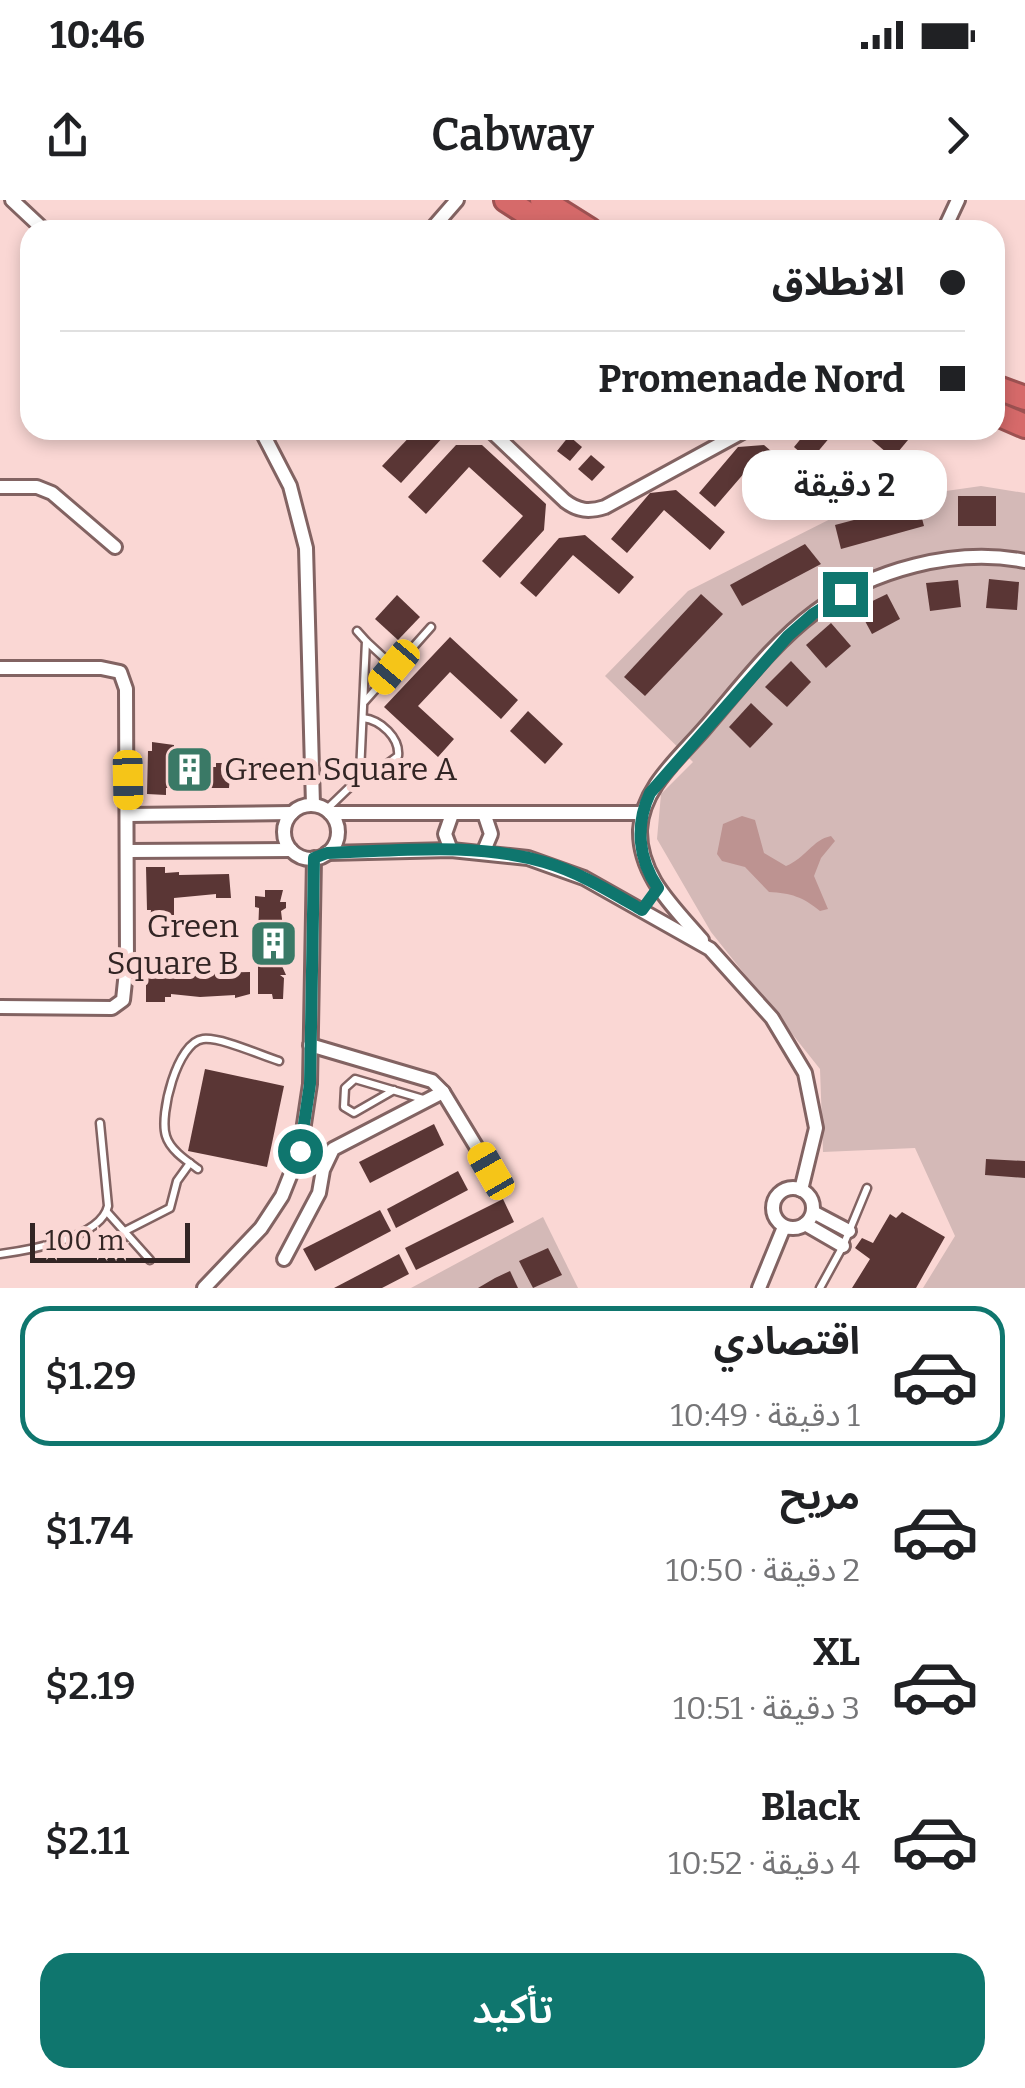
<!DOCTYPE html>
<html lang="ar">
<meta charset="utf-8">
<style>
body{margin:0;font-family:Bitter,"Noto Sans Arabic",serif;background:#f6f6f6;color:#202124;direction:rtl;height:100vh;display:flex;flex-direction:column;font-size:38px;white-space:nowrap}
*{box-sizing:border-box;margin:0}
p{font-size:32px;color:#757577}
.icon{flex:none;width:55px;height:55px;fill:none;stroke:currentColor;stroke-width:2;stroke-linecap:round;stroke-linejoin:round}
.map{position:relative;height:1088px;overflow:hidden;direction:ltr}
.details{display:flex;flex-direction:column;background:#fff;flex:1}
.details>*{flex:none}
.guide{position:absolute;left:20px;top:20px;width:985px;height:220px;border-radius:30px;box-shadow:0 5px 15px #0003;direction:rtl;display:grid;align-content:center;height:220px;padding:0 40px;background:#fff}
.scale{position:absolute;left:30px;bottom:25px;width:160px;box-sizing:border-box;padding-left:10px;border:5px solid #322524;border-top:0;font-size:28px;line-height:35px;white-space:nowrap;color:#322524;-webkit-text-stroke:8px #fad7d4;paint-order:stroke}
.end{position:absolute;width:45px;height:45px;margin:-22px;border:12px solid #0f766e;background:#fff;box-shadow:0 0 0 5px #fff}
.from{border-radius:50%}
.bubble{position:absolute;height:70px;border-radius:30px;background:#fff;box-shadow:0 5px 15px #0003;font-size:32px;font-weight:600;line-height:70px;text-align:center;direction:rtl}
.car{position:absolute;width:30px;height:60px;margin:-30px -15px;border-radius:12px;box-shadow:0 0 8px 2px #0007;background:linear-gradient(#f5c518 24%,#345 0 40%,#f5c518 0 76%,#345 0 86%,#f5c518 0)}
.guide b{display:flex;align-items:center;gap:35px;height:95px;font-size:38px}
.guide b+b{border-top:2px solid #e0e0e0}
.guide i{width:25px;height:25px;background:#202124}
ul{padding:18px 0 0;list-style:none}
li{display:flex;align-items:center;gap:30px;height:140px;margin:0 20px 15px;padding:0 20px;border:5px solid transparent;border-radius:30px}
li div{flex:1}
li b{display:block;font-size:38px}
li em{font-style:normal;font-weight:600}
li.on{border-color:#0f766e}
li>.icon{width:90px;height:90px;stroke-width:1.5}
.action{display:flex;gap:20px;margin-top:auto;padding:20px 40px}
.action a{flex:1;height:115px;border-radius:30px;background:#0f766e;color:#fff;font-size:40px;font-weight:600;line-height:115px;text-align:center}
.status{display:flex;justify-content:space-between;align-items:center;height:70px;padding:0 50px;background:#fff;direction:ltr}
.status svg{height:28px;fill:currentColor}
header{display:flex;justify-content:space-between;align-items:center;height:130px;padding:0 40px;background:#fff;font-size:45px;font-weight:600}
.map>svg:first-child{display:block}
</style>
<div class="status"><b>10:46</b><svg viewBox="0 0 49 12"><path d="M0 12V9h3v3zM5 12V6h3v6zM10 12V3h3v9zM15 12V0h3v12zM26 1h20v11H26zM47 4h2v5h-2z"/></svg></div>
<header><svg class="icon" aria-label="forward" viewBox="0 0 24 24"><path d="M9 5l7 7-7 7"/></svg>Cabway<svg class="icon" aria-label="share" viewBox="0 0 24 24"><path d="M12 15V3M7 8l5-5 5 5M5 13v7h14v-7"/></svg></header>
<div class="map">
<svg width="1025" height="1088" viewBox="0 0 1025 1088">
<rect width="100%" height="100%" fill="#fad7d4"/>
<g fill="#d4b9b7">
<polygon points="981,286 1025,293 1025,1088 923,1088 955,1036 915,948 823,952 820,869 711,732 657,639 661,594 693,562 605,476 688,391 862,303"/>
<polygon points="543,1017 578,1088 411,1088"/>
</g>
<path fill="#bd9391" d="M742,616L755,620L764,653L786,666C806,658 812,640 831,636L835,641L821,658L814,676L828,709L820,711C803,697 791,693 769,692L745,667L722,661L717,654L723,624Z"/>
<g fill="#5a3635">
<polygon points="416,230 445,230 445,235 401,283 382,266"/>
<polygon points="808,230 836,230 810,261 794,247"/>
<polygon points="860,230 896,230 908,240 893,258"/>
<polygon points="569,236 582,247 570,261 557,251"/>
<polygon points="456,245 482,245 546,304 544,330 500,378 482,361 523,316 469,267 426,314 408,297"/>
<polygon points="764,245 813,287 798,304 752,264 715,307 699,293 738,247"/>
<polygon points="591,255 605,267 592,281 578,269"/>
<polygon points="676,290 725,332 710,350 664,310 627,353 611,339 650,293"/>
<rect x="958" y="296" width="38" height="30"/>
<polygon points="918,303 924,326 841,349 835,325"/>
<polygon points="585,335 634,377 619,394 573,355 536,397 520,383 559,338"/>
<polygon points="805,344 821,364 742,406 730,385"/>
<polygon points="989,379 1019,382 1017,410 986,408"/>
<polygon points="958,380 961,407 930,411 926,383"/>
<polygon points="701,394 723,414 645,496 624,477"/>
<polygon points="887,394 900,419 872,434 858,408"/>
<polygon points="397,395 420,417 398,440 375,419"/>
<polygon points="831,423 851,446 826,468 806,445"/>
<polygon points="450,437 518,500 501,519 450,472 418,506 454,539 438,557 384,507"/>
<polygon points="791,461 811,482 787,507 765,487"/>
<polygon points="751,503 773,524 750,548 729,527"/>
<polygon points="528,511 563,544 545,564 510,531"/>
<polygon points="152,542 174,545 174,563 201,563 201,567 216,567 216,563 231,563 229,588 166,588 166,595 147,594 148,551 152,551"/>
<polygon points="146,667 165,667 165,673 179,672 179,675 229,674 231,698 216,698 216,694 174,698 174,716 150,719 151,710 147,710"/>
<polygon points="265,690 283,690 280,702 286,702 286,708 281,711 284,736 286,737 285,766 282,766 286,775 280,775 284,778 283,799 273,799 272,794 258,794 258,746 263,746 263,734 258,734 259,708 255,707 255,696 265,697"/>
<polygon points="146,770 161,770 161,774 250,772 250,794 235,798 235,795 200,797 171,794 171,797 165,797 165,802 146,802"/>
<polygon points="205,869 284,886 267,967 188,951"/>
<polygon points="434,924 444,945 370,983 359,962"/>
<polygon points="986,959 1025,961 1025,978 985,975"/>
<polygon points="458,971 468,990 396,1028 387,1009"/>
<polygon points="503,999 514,1022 416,1070 405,1048"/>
<polygon points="380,1010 391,1031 315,1071 303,1049"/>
<polygon points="902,1012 945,1037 916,1088 852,1088 870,1059 855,1048 862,1038 873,1043 890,1014 896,1018"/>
<polygon points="548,1048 562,1075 533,1088 519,1061"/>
<polygon points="399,1054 409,1074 382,1088 334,1088"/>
<polygon points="510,1071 518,1088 478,1088 495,1078"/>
</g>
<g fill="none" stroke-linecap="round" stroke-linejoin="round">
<defs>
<g id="lane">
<polyline points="367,442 394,467"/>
<polyline points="365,501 431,427"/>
<path d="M360,573H375L398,556C400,538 381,520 363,518"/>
<polyline points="326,610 355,582 360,573 366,441 357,431"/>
<polyline points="394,890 354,913 344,907 345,888 355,879 423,899"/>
<path d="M198,969C187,961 170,950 166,936C159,915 177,842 203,839C221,837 260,855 279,861"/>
<polyline points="107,1012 150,1060"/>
<polyline points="125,1031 170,1008 177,981 190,963"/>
<path d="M0,1054C30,1050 101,1038 108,1006L100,923"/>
<polyline points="820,1088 843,1046 867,988"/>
</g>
<g id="street">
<polyline points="12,0 44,30"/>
<polyline points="431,30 457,0"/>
<polyline points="944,30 958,0"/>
<polyline points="261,230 290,286 306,348 313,605"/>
<path d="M490,230L565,301C578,311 589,312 605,307L746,230"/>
<polyline points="0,287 37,287 52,293 115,347"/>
<polyline points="0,468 101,468 120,472 126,489 127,762 123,800 112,808 0,807"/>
<circle cx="311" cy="632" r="27"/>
<polyline points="330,613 642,613"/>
<polyline points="128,615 292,613"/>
<polyline points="451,650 445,634 452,614"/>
<polyline points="128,651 291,650"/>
<polyline points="327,653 451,650 528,658 584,678 710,749 772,818 805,873 816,928 801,990"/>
<polyline points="483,653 491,634 484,613"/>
<path d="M702,740C674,707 639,676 640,630C642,588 679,558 704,529C739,489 772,444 815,412C871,370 955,347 1025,361"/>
<polyline points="310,845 432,881 443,892 491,971"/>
<circle cx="793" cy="1008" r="20"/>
<polyline points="813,1012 849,1031"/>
<polyline points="805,1024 843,1046"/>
<polyline points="284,1059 319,993 323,970 333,949 443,892"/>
<polyline points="204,1088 261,1028 282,996 300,951 310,884 314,658"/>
<polyline points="759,1088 784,1027"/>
</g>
<g id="highway">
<polyline points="506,0 553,30"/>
<polyline points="542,0 590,30"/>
<polyline points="995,187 1025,198"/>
<polyline points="995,213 1025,226"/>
</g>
</defs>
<use href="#lane" stroke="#826362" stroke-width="11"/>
<use href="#street" stroke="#826362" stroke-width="18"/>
<use href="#highway" stroke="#9d5252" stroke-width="28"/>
<use href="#lane" stroke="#fff" stroke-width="6"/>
<use href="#street" stroke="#fff" stroke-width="12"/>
<use href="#highway" stroke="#d66a6a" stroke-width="22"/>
</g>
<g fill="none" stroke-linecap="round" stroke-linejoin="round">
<path stroke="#0f766e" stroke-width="12" d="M300,951L310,884L314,658L327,653C398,651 475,642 544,662C579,672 611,692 642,710L658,688C638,659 635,625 650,593L788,436L813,414L845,394"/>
</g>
<defs>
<symbol id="building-square" viewBox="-11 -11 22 22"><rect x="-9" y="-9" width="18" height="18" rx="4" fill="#3a7966" stroke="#fad7d4"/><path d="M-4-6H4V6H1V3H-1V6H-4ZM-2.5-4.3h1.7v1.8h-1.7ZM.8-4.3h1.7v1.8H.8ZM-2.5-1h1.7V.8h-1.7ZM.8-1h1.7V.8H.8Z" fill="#fff"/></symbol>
</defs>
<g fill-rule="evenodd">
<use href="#building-square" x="162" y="542" width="55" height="55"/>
<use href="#building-square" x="246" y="716" width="55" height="55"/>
</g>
<g text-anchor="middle" stroke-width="10" stroke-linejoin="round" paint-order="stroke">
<g font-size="32" fill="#322524" stroke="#fad7d4" text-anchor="start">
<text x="224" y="580">Green Square A</text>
<text x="239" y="737" text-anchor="end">Green<tspan x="239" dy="37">Square B</tspan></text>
</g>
</g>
</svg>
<div class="scale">100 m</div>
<i class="end from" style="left:300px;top:951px"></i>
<i class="end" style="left:845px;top:394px"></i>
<div class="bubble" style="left:742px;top:250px;width:205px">2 دقيقة</div>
<i class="car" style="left:394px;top:467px;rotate:220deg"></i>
<i class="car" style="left:128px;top:580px;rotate:179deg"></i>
<i class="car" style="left:491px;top:971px;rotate:330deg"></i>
<div class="guide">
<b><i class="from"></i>الانطلاق</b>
<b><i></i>Promenade Nord</b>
</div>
</div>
<section class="details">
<ul>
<li class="on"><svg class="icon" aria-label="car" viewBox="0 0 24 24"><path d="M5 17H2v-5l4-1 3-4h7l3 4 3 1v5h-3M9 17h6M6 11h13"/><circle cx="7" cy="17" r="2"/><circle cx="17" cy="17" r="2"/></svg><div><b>اقتصادي</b><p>1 دقيقة · 10:49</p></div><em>$1.29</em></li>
<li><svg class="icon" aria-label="car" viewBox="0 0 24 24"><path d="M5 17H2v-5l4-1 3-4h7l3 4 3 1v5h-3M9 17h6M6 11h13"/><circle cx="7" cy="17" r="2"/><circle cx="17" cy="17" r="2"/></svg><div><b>مريح</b><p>2 دقيقة · 10:50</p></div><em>$1.74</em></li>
<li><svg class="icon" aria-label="car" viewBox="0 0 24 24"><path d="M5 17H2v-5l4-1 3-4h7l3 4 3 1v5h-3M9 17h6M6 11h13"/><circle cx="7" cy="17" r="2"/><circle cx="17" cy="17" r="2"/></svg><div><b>XL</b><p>3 دقيقة · 10:51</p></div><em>$2.19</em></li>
<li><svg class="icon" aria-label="car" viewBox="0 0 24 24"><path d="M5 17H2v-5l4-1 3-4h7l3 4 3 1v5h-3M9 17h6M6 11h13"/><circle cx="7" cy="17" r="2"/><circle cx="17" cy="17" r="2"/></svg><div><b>Black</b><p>4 دقيقة · 10:52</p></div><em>$2.11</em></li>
</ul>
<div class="action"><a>تأكيد</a></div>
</section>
